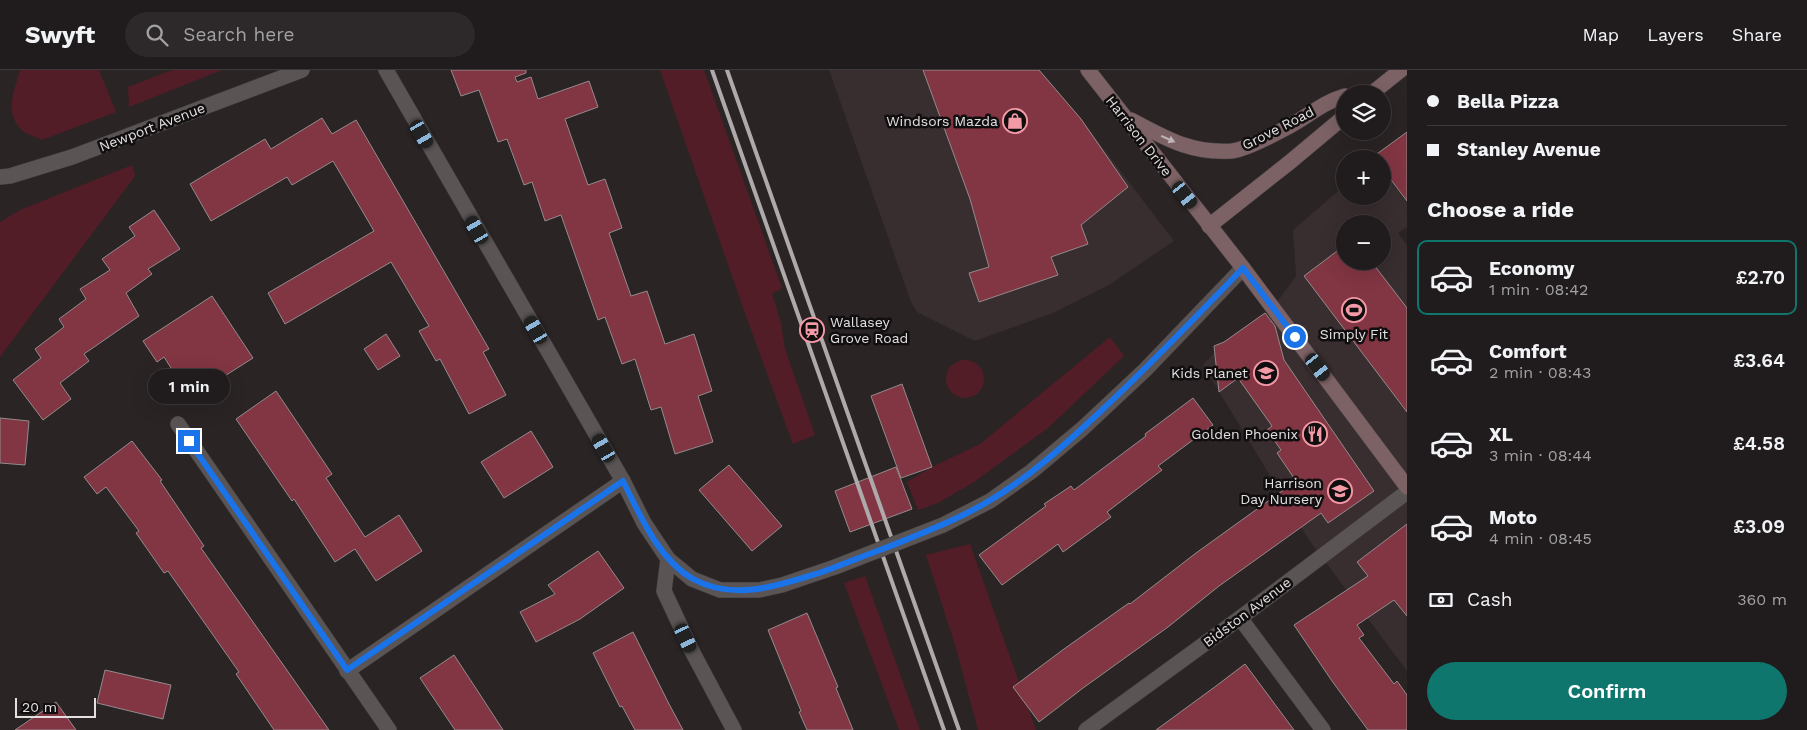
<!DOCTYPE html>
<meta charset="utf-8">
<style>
body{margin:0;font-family:"Work Sans",sans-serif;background:#2d2829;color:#f1f3f6;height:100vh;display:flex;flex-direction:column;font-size:19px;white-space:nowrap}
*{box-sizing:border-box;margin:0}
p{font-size:16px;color:#a2a1a3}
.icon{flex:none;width:28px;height:28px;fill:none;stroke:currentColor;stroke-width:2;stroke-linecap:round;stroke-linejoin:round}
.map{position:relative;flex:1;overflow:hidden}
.drawer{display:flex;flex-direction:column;background:#201b1c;width:400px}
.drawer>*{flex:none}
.guide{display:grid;align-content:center;height:110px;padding:0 20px;background:#201b1c}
.tools{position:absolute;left:1336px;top:15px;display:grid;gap:10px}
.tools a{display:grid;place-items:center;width:55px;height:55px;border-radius:50%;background:#201b1c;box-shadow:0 5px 20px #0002,0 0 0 1px #3d393b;font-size:25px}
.scale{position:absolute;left:15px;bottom:12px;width:81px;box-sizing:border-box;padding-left:5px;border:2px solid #e4e0e1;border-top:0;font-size:14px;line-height:18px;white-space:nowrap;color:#e4e0e1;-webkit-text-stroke:4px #110e0f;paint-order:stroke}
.end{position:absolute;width:22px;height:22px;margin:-11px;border:6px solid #1a73e8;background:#fff;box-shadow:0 0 0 2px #fff}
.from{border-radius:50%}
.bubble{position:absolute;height:35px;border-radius:18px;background:#201b1c;box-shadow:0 5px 20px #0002,0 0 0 1px #3d393b;font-size:16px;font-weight:600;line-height:35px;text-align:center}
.car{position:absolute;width:15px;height:30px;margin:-15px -8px;border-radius:6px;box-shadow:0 0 4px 1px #0007;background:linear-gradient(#222 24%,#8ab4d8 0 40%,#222 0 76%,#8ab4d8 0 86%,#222 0)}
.guide b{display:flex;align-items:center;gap:18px;height:48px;font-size:19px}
.guide b+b{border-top:1px solid #3d393b}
.guide i{width:12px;height:12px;background:#f1f3f6}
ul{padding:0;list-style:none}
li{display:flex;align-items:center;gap:15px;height:75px;margin:0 10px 8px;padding:0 10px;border:2px solid transparent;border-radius:10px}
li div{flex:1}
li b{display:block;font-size:19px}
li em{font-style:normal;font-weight:600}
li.current{border-color:#0f766e}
li>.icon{width:45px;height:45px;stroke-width:1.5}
h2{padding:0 20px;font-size:22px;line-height:60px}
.pay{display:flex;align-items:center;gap:12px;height:55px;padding:0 20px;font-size:19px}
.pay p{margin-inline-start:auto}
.cta{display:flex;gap:10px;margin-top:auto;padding:10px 20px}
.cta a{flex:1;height:58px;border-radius:30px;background:#0f766e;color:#fff;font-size:20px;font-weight:600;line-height:58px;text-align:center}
header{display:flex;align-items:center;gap:30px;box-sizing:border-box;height:70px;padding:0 25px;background:#201b1c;border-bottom:1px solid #3d393b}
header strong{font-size:24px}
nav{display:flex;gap:28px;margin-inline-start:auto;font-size:18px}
.search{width:350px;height:45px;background:#2d2829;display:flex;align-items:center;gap:12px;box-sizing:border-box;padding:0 18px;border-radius:28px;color:#a2a1a3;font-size:19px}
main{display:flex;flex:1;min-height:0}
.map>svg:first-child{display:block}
</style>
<header>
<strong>Swyft</strong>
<div class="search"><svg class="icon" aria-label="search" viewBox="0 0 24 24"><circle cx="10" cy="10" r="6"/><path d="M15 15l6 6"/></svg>Search here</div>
<nav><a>Map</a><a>Layers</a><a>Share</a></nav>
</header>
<main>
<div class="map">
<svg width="1407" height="660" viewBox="0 0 1407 660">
<rect width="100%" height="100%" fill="#2a2425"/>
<g fill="#382d2f" fill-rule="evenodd">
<polygon points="829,0 1039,0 1081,49 1174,171 1109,215 1053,243 975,271 917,242 911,232"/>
<path d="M1383,102L1407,132V157L1398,163L1407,175V601L1309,470L1203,295L1224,272L1271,240L1296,206L1293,160L1345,115V126H1382ZM1345,154H1382V191H1345Z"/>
</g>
<g fill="#531d27">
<path d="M20,0H99L116,42L42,70C37,67 29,65 24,62C3,44 14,22 20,0Z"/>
<polygon points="172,0 222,0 129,37 128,17"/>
<polygon points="660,0 704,0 782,218 772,224 781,253 785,279 815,365 793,374 747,249"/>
<polygon points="132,95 135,106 0,287 0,152 20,140"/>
<polygon points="1110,267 1124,286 1048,358 974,412 938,433 918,440 907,412 932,397 980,374"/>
<circle cx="965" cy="309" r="19"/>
<polygon points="970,474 1036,660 978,660 956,578 926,485"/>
<polygon points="865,506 920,660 899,660 844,513"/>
</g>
<g fill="#823543" stroke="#938c8c">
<polygon points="451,0 526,0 526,3 515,7 517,12 531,7 538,29 589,11 598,37 565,49 588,115 605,109 622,158 609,163 631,226 647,221 665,274 694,264 712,321 698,326 713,372 675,384 661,337 651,340 635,289 622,294 605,247 598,250 561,145 545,151 532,112 524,115 507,69 498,72 479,20 461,26"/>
<polygon points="923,0 1039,0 1081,49 1128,117 1081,155 1088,174 1051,187 1058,205 979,232 969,203 989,197 970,129"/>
<polygon points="322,48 332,64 356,50 489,279 483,282 506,325 469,344 440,289 436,291 419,261 429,256 391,192 285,254 268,223 374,161 333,91 292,115 287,107 211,151 190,114 265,69 271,79"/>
<polygon points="1407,62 1407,131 1382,98 1382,89 1376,89 1374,86"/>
<polygon points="154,140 180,179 148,199 152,204 126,223 139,246 84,284 89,291 60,313 71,329 43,350 13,310 41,288 35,279 64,257 59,249 86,229 80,219 110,200 102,189 135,166 129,157"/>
<polygon points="1345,175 1345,191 1371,191 1407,238 1407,342 1304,206"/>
<polygon points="212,226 253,288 190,328 164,287 157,292 143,271"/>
<polygon points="1265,243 1275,256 1284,290 1374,421 1328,453 1321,443 1219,516 1168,557 1083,618 1039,652 1013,617 1064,579 1129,533 1130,534 1196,483 1296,411 1277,383 1281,380 1267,360 1272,356 1238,308 1219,322 1214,276 1224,272"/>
<polygon points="386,264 400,286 378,300 364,279"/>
<polygon points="902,314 932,397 901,408 871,326"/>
<polygon points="276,321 332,404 326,408 365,467 399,445 422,481 376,511 355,479 335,492 294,429 292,431 236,349"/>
<polygon points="1193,328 1213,355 1158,396 1162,400 1107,442 1111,447 1063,482 1058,474 1002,515 979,485 1046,436 1044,434 1071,416 1074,420 1146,366 1145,364"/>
<polygon points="0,348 29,351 25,395 0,393"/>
<polygon points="531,361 553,397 504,428 481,392"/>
<polygon points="132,371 162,410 160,411 204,476 201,478 329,660 274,660 236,604 239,602 168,501 164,503 136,463 139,461 106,417 97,424 84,407"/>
<polygon points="729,395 782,456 752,481 699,420"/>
<polygon points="896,397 912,439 850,462 835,421"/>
<polygon points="1407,454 1407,546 1394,530 1357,555 1364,565 1359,568 1394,614 1397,611 1407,625 1407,660 1368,660 1332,611 1294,555 1368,506 1357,492"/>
<polygon points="598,481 624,518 580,549 536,572 520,542 555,524 548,515"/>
<polygon points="807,543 838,617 836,618 853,660 807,660 799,642 801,641 768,560"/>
<polygon points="633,562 669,634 683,660 635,660 622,636 620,637 593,583"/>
<polygon points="454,585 477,620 503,660 455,660 420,608"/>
<polygon points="1245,594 1294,660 1156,660 1216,616"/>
<polygon points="105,600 171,615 163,649 97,633"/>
<polygon points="56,632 76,660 15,660"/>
</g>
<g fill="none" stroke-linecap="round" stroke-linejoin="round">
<defs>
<g id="street">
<polyline points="386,0 623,411 644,453 668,489 692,509 720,520 759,520 782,515 835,497"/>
<polyline points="0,107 10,106 72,87 302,0"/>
<polyline points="178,354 389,660"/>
<polyline points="943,455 990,431 1032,401 1082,359 1145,300 1243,198"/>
<polyline points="668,489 664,521 693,583 734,660"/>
<polyline points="1240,548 1323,660"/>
<polyline points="347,601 623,411"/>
<polyline points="1086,660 1240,548 1407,422"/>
</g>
<g id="secondary">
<polyline points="1088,0 1243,198 1407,417"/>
<polyline points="1371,24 1401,0"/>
<path d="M1131,50C1165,68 1191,84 1232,81C1246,79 1275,64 1288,57C1309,46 1321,33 1345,26"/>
<polyline points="1209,156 1290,92 1345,46"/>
</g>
</defs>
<use href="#street" stroke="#444041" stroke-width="16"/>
<use href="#secondary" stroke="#444041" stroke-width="16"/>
<use href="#street" stroke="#5a5454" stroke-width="15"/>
<use href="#secondary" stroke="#7c6265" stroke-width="15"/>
<g stroke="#aeaaab" stroke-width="4">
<polyline points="712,0 944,660"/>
<polyline points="727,0 959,660"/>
</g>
<defs>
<polyline id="street-bridge" points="835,497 943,455"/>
</defs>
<use href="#street-bridge" stroke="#444041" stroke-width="16" stroke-linecap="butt"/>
<use href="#street-bridge" stroke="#5a5454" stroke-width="15"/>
</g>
<defs><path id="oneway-solid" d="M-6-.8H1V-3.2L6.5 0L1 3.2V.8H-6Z" transform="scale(1.25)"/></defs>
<use fill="#c0b4b6" href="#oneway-solid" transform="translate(1168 69) rotate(24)"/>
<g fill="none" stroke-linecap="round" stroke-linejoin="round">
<path stroke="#1a73e8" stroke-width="6" d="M189,371L347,600L623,411C640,445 658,489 693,509C735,532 780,515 822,502C844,494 866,485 888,477C923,463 957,450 989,431C1030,407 1067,373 1102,340C1151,294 1197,246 1243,198L1295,267"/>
</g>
<defs>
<symbol id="shop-ring" viewBox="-11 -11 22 22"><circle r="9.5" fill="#110e0f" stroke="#f49aa6" stroke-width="1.5"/><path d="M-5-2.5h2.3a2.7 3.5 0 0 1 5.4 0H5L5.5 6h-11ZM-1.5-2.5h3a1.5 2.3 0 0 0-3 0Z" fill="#f49aa6"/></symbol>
<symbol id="stadium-ring" viewBox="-11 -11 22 22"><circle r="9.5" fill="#110e0f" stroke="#f49aa6" stroke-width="1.5"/><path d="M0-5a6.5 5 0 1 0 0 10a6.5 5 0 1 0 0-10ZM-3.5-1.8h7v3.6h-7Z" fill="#f49aa6"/></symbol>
<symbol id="station-ring" viewBox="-11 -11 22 22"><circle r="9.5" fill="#110e0f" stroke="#f49aa6" stroke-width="1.5"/><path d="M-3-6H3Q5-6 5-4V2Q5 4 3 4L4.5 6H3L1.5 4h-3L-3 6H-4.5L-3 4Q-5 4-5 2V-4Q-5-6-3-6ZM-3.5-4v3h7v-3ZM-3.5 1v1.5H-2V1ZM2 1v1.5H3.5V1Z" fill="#f49aa6"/></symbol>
<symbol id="school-ring" viewBox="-11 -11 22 22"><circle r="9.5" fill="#110e0f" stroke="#f49aa6" stroke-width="1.5"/><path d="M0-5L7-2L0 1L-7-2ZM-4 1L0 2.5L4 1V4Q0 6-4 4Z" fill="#f49aa6"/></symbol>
<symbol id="restaurant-ring" viewBox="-11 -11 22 22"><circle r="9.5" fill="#110e0f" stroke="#f49aa6" stroke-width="1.5"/><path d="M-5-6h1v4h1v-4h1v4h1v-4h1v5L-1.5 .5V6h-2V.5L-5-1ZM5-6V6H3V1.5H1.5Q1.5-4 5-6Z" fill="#f49aa6"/></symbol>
</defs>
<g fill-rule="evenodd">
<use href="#shop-ring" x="1001" y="37" width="28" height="28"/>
<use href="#stadium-ring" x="1340" y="226" width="28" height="28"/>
<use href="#station-ring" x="798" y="246" width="28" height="28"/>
<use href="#school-ring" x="1252" y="289" width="28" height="28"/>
<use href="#restaurant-ring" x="1301" y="350" width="28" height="28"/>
<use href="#school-ring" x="1326" y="407" width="28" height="28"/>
</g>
<g text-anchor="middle" stroke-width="5" stroke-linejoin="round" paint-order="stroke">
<g font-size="14" fill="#e4e0e1" stroke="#110e0f" text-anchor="end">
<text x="998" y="56">Windsors Mazda</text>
<text x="830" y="257" text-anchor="start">Wallasey<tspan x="830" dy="16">Grove Road</tspan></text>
<text x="1354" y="269" text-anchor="middle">Simply Fit</text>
<text x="1248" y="308">Kids Planet</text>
<text x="1298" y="369">Golden Phoenix</text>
<text x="1322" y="418">Harrison<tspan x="1322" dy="16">Day Nursery</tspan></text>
</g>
<g font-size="14" fill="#e4e0e1" stroke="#110e0f">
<text transform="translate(152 57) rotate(-21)" y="5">Newport Avenue</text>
<text transform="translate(1278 58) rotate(-27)" y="5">Grove Road</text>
<text transform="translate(1139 66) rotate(52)" y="5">Harrison Drive</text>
<text transform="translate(1247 542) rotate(-37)" y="5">Bidston Avenue</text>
</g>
</g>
</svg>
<div class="tools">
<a><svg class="icon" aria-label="layers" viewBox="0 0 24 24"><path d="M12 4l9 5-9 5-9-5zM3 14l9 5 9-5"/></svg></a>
<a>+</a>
<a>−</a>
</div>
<div class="scale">20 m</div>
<i class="end from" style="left:1295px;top:267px"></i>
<i class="end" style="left:189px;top:371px"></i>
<div class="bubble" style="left:148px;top:299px;width:82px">1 min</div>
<i class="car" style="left:422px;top:64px;rotate:150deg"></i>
<i class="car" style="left:1185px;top:125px;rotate:142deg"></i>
<i class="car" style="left:477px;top:160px;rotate:330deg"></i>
<i class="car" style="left:536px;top:260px;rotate:330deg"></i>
<i class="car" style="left:1318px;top:297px;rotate:143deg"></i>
<i class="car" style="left:604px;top:378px;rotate:330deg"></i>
<i class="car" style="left:686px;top:568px;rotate:155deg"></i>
</div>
<section class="drawer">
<div class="guide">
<b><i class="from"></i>Bella Pizza</b>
<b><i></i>Stanley Avenue</b>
</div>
<h2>Choose a ride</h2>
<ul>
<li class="current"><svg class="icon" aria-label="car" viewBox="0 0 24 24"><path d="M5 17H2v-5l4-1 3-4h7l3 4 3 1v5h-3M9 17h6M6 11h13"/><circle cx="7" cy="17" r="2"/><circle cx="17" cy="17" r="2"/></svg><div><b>Economy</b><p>1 min · 08:42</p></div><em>£2.70</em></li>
<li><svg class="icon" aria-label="car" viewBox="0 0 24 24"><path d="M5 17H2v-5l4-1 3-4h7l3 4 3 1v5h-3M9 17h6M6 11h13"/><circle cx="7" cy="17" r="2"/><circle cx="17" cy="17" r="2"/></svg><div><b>Comfort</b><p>2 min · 08:43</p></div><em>£3.64</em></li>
<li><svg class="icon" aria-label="car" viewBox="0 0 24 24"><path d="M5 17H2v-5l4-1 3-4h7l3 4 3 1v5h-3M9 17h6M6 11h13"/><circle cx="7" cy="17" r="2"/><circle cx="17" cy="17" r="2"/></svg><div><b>XL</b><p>3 min · 08:44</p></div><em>£4.58</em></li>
<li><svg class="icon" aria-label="car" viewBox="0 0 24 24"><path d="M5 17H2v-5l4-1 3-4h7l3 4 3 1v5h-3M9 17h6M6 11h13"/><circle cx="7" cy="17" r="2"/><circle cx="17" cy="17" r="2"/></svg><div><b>Moto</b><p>4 min · 08:45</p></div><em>£3.09</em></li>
</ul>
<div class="pay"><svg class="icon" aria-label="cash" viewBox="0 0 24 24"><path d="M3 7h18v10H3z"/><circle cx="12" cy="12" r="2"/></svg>Cash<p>360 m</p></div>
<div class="cta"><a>Confirm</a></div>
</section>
</main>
